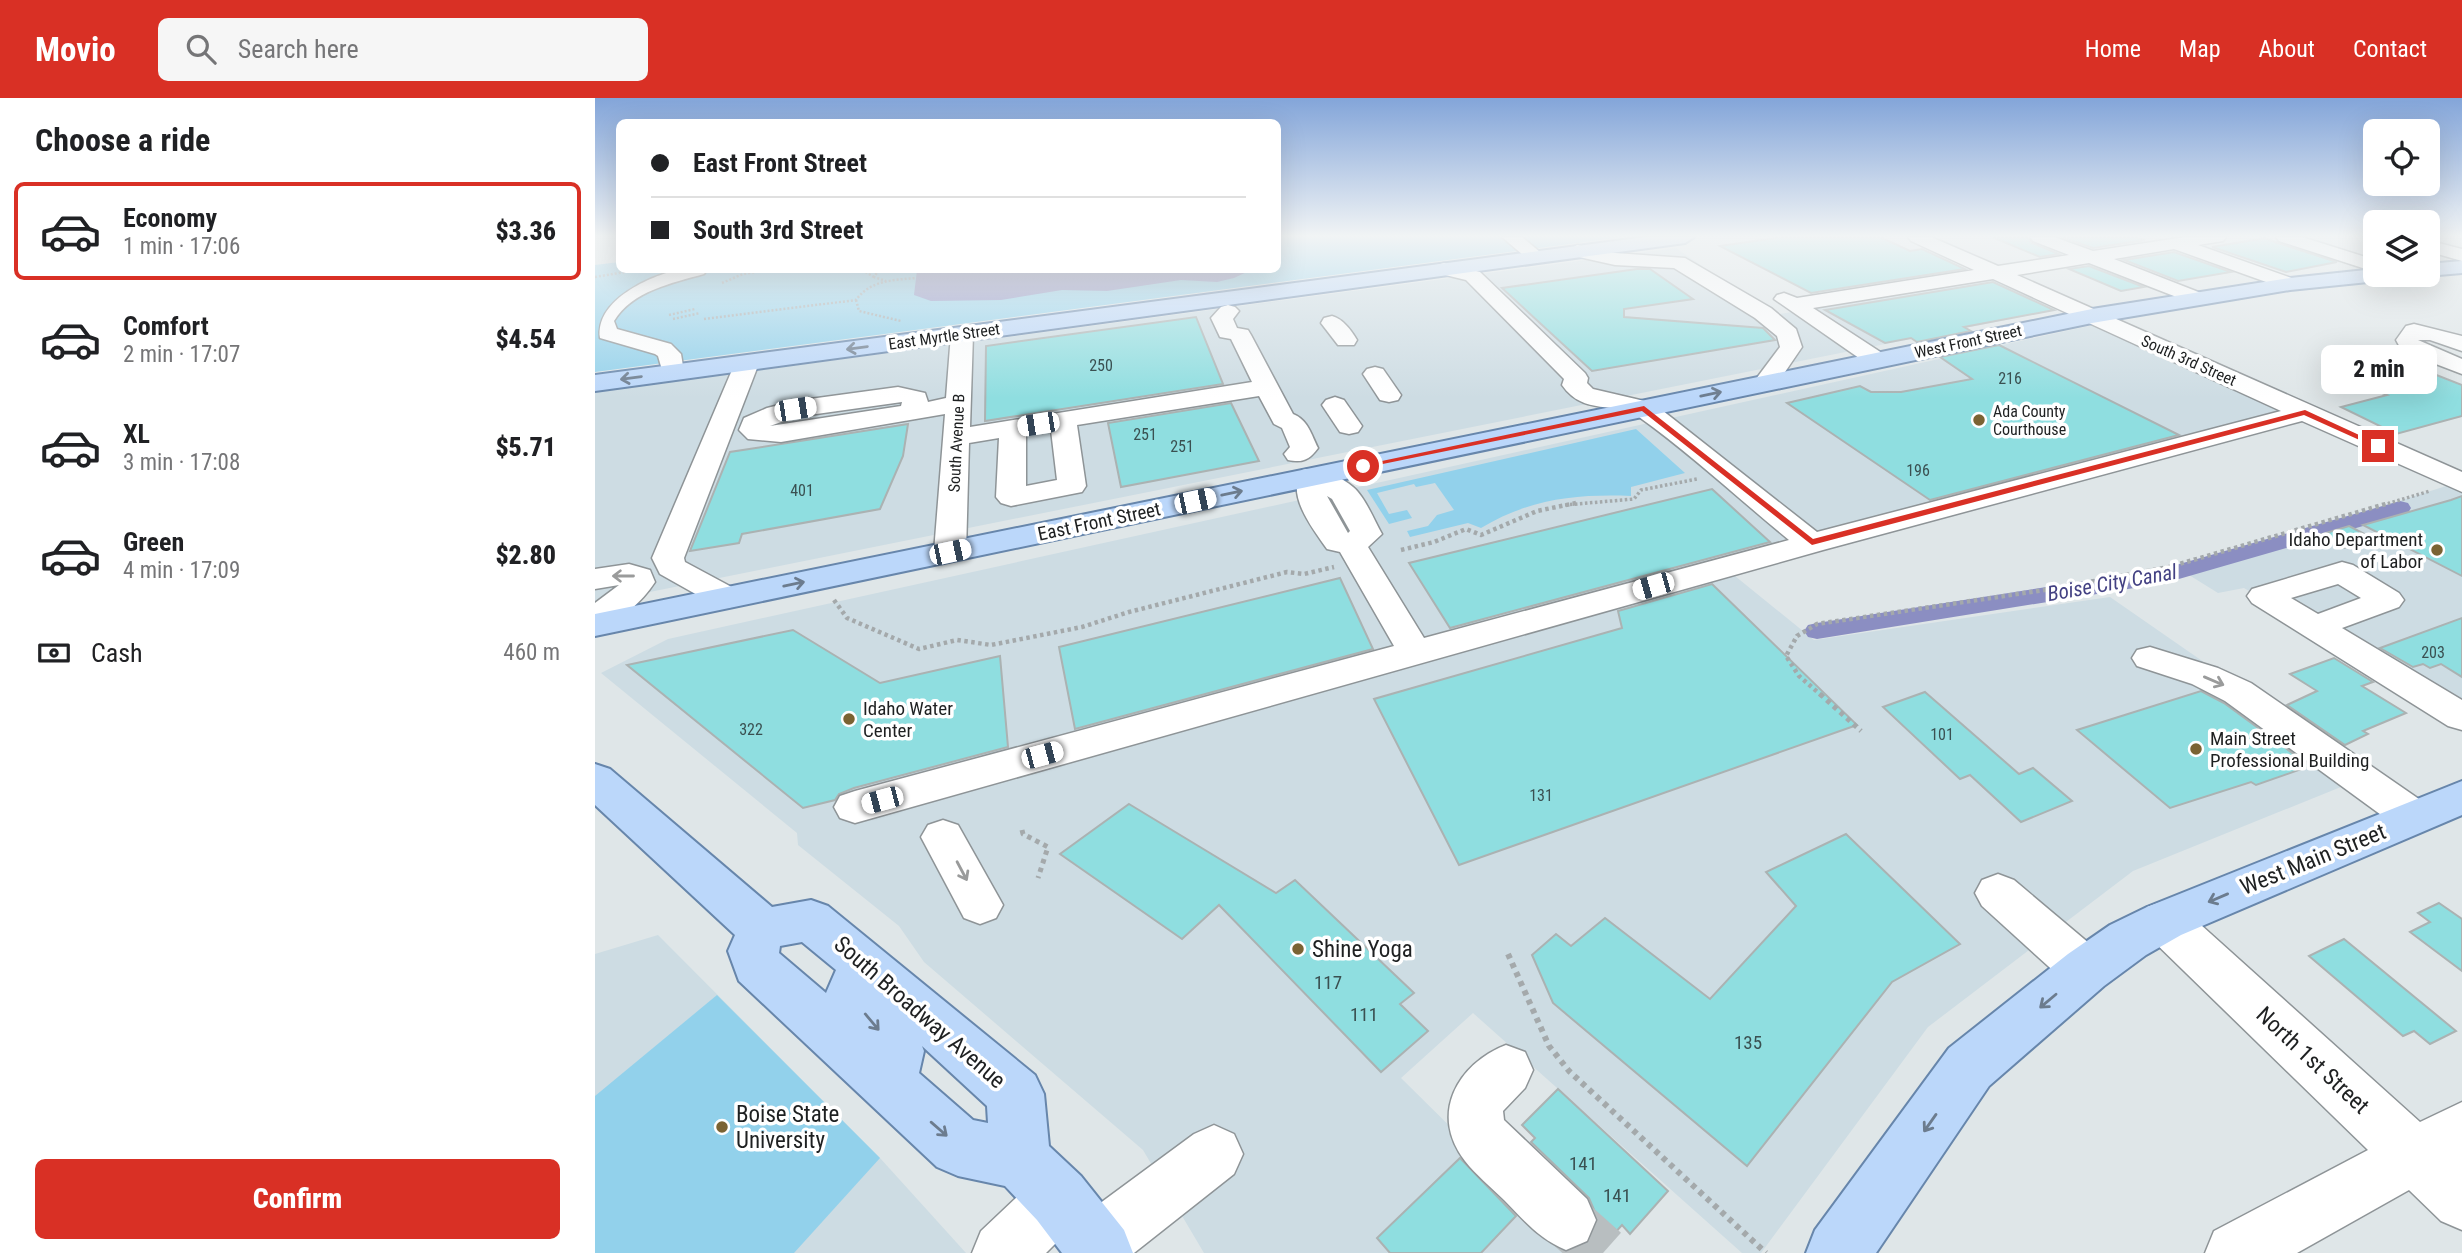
<!DOCTYPE html>
<meta charset="utf-8">
<style>
body{margin:0;font-family:"Roboto Condensed",sans-serif;background:#f6f6f6;color:#202124;height:100vh;display:flex;flex-direction:column;font-size:26px;white-space:nowrap}
*{box-sizing:border-box;margin:0}
p{font-size:23px;color:#757577}
.icon{flex:none;width:38px;height:38px;fill:none;stroke:currentColor;stroke-width:2;stroke-linecap:round;stroke-linejoin:round}
.map{position:relative;flex:1;overflow:hidden}
.drawer{display:flex;flex-direction:column;background:#fff;width:595px}
.drawer>*{flex:none}
.guide{position:absolute;left:21px;top:21px;width:665px;height:154px;border-radius:10px;box-shadow:0 7px 28px #0002;display:grid;align-content:center;height:154px;padding:0 35px;background:#fff}
.tools{position:absolute;left:1768px;top:21px;display:grid;gap:14px}
.tools a{display:grid;place-items:center;width:77px;height:77px;border-radius:10px;background:#fff;box-shadow:0 7px 28px #0002;font-size:35px}
.end{position:absolute;width:32px;height:32px;margin:-16px;border:9px solid #d93025;background:#fff;box-shadow:0 0 0 4px #fff}
.from{border-radius:50%}
.bubble{position:absolute;height:49px;border-radius:10px;background:#fff;box-shadow:0 7px 28px #0002;font-size:23px;font-weight:800;line-height:49px;text-align:center}
.car{position:absolute;width:21px;height:42px;margin:-21px -10px;border-radius:9px;box-shadow:0 0 5px 2px #0007;background:linear-gradient(#fff 24%,#345 0 40%,#fff 0 76%,#345 0 86%,#fff 0)}
.guide b{display:flex;align-items:center;gap:24px;height:66px;font-size:26px}
.guide b+b{border-top:2px solid #e0e0e0}
.guide i{width:18px;height:18px;background:#202124}
ul{padding:0;list-style:none}
li{display:flex;align-items:center;gap:21px;height:98px;margin:0 14px 10px;padding:0 21px;border:4px solid transparent;border-radius:10px}
li div{flex:1}
li b{display:block;font-size:26px}
li em{font-style:normal;font-weight:800}
li.on{border-color:#d93025}
li>.icon{width:63px;height:63px;stroke-width:1.5}
h2{padding:0 35px;font-size:32px;line-height:84px}
.pay{display:flex;align-items:center;gap:18px;height:77px;padding:0 35px;font-size:26px}
.pay p{margin-inline-start:auto}
.button{display:flex;gap:14px;margin-top:auto;padding:14px 35px}
.button a{flex:1;height:80px;border-radius:10px;background:#d93025;color:#fff;font-size:28px;font-weight:800;line-height:80px;text-align:center}
header{display:flex;align-items:center;gap:42px;box-sizing:border-box;height:98px;padding:0 35px;background:#d93025;color:#fff}
header strong{font-size:33px}
nav{display:flex;gap:38px;margin-inline-start:auto;font-size:24px}
.search{width:490px;height:63px;background:#f6f6f6;display:flex;align-items:center;gap:18px;box-sizing:border-box;padding:0 24px;border-radius:10px;color:#757577;font-size:26px}
main{display:flex;flex:1;min-height:0}
.map>svg:first-child{display:block}
</style>
<header>
<strong>Movio</strong>
<div class="search"><svg class="icon" aria-label="search" viewBox="0 0 24 24"><circle cx="10" cy="10" r="6"/><path d="M15 15l6 6"/></svg>Search here</div>
<nav><a>Home</a><a>Map</a><a>About</a><a>Contact</a></nav>
</header>
<main>
<section class="drawer">
<h2>Choose a ride</h2>
<ul>
<li class="on"><svg class="icon" aria-label="car" viewBox="0 0 24 24"><path d="M5 17H2v-5l4-1 3-4h7l3 4 3 1v5h-3M9 17h6M6 11h13"/><circle cx="7" cy="17" r="2"/><circle cx="17" cy="17" r="2"/></svg><div><b>Economy</b><p>1 min · 17:06</p></div><em>$3.36</em></li>
<li><svg class="icon" aria-label="car" viewBox="0 0 24 24"><path d="M5 17H2v-5l4-1 3-4h7l3 4 3 1v5h-3M9 17h6M6 11h13"/><circle cx="7" cy="17" r="2"/><circle cx="17" cy="17" r="2"/></svg><div><b>Comfort</b><p>2 min · 17:07</p></div><em>$4.54</em></li>
<li><svg class="icon" aria-label="car" viewBox="0 0 24 24"><path d="M5 17H2v-5l4-1 3-4h7l3 4 3 1v5h-3M9 17h6M6 11h13"/><circle cx="7" cy="17" r="2"/><circle cx="17" cy="17" r="2"/></svg><div><b>XL</b><p>3 min · 17:08</p></div><em>$5.71</em></li>
<li><svg class="icon" aria-label="car" viewBox="0 0 24 24"><path d="M5 17H2v-5l4-1 3-4h7l3 4 3 1v5h-3M9 17h6M6 11h13"/><circle cx="7" cy="17" r="2"/><circle cx="17" cy="17" r="2"/></svg><div><b>Green</b><p>4 min · 17:09</p></div><em>$2.80</em></li>
</ul>
<div class="pay"><svg class="icon" aria-label="cash" viewBox="0 0 24 24"><path d="M3 7h18v10H3z"/><circle cx="12" cy="12" r="2"/></svg>Cash<p>460 m</p></div>
<div class="button"><a>Confirm</a></div>
</section>
<div class="map">
<svg width="1867" height="1155" viewBox="0 0 1867 1155">
<rect width="100%" height="100%" fill="#dfe6e8"/>
<g fill="#cddce3">
<polygon points="1081,150 1179,217 1402,181 1465,211 0,505 0,294"/>
<polygon points="1503,226 1709,322 1274,439 1140,478 1219,542 1515,499 1773,678 1538,773 1333,929 1166,1155 1147,1155 878,915 806,980 983,1155 609,1155 548,1052 329,864 304,828 203,747 202,735 6,575 73,541"/>
<polygon points="1867,383 1867,620 1649,490 1623,495 1586,472"/>
<polygon points="63,837 285,1060 371,1155 0,1155 0,856"/>
</g>
<g fill="#92d1eb">
<polygon points="683,139 1028,139 0,274 0,167 24,164 24,172 682,172"/>
<path d="M1041,331L1090,375L1036,389V398C981,396 934,401 886,430L873,425L815,439L812,433L833,428L842,417L859,412L840,385L821,389L819,386L782,395L794,416L812,412L817,420L794,426L772,392Z"/>
<polygon points="122,897 285,1060 199,1155 0,1155 0,998"/>
</g>
<polygon fill="#8b8ec2" points="322,172 656,172 639,180 622,184 586,182 512,193 467,192 406,202 336,203 319,197"/>
<g fill="none" stroke-linecap="round" stroke-linejoin="round">
<polygon fill="#8b8ec2" fill-rule="evenodd" points="1805,403 1813,405 1816,410 1813,415 1570,485 1222,541 1213,539 1209,533 1213,527 1222,525 1567,471"/>
</g>
<g fill="#8fdee0" stroke="#abb2b2" stroke-width="2">
<polygon points="1187,139 1285,139 1315,153 1327,151 1370,171 1216,195 1125,148"/>
<polygon points="1397,139 1432,139 1437,145 1464,156 1445,159"/>
<polygon points="1466,139 1540,139 1550,142 1498,150"/>
<polygon points="1670,140 1683,145 1742,164 1691,174 1617,149"/>
<polygon points="1579,154 1636,174 1583,183 1529,162"/>
<polygon points="1494,168 1549,189 1526,193 1474,171"/>
<polygon points="1042,171 1055,171 1098,201 1029,211 1029,219 1168,230 1180,242 997,273 907,190"/>
<polygon points="1398,184 1459,212 1369,229 1376,233 1322,244 1316,240 1290,245 1230,212"/>
<polygon points="601,219 628,286 390,323 391,248"/>
<polygon points="1404,247 1584,337 1335,402 1192,305 1265,288 1276,294 1306,294 1377,281 1345,259"/>
<polygon points="1811,265 1867,287 1867,318 1801,336 1746,309 1792,297 1782,293 1789,291 1759,278"/>
<polygon points="636,305 664,363 526,389 513,325"/>
<polygon points="313,326 308,358 285,411 147,436 144,445 95,453 135,354"/>
<polygon points="1117,391 1175,444 855,530 814,465"/>
<polygon points="1867,398 1867,478 1768,427 1856,402"/>
<polygon points="1754,428 1779,441 1749,450 1724,437"/>
<polygon points="745,480 778,551 480,631 464,549"/>
<polygon points="1117,486 1262,627 864,767 779,601 1027,530 1023,513"/>
<polygon points="1867,520 1867,579 1846,566 1835,570 1828,566 1818,569 1785,550"/>
<polygon points="198,532 285,585 405,558 413,649 259,690 244,696 240,702 208,710 32,567"/>
<polygon points="1739,560 1778,584 1767,588 1811,615 1768,633 1773,636 1750,647 1692,607 1722,593 1695,576"/>
<polygon points="1606,593 1629,605 1715,668 1661,687 1656,684 1575,710 1482,632"/>
<polygon points="1330,594 1424,676 1438,670 1477,703 1426,724 1375,677 1365,681 1288,609"/>
<polygon points="534,706 681,795 700,782 819,895 805,906 833,933 786,974 624,807 587,841 465,756"/>
<polygon points="1251,736 1365,846 1297,884 1152,1068 958,905 937,857 961,836 976,848 1010,820 1115,901 1201,808 1171,774"/>
<polygon points="1844,805 1867,821 1867,873 1815,834 1835,824 1823,815"/>
<polygon points="1749,841 1861,933 1835,946 1819,933 1808,938 1714,858"/>
<polygon points="963,991 1073,1093 1035,1136 1027,1127 1009,1147 998,1136 1003,1121 994,1100 936,1044 940,1040 927,1027"/>
<polygon points="865,1060 921,1118 886,1155 795,1155 782,1140"/>
</g>
<g fill="none" stroke-linecap="round" stroke-linejoin="round">
<polyline stroke="#b8bec0" stroke-width="54" stroke-dasharray="54 27" stroke-linecap="butt" points="971,1122 1008,1155"/>
<defs>
<g id="minor">
<polygon points="907,139 927,139 951,159 942,165 935,163"/>
<path d="M1313,139H1336L1403,168L1474,157L1438,143L1435,139H1459L1498,153L1590,139H1631L1628,143L1603,147L1702,182L1705,186L1702,190H1688L1579,151L1519,161L1611,197L1614,201L1611,205H1597L1494,165L1422,177L1867,374V394L1707,323L1228,452L260,725L245,720L239,709L245,698L260,693L799,548L745,454L732,451C718,431 690,396 707,372C723,368 745,378 758,389C770,399 779,422 787,436L773,449L829,540L1194,442C1145,402 1095,355 1044,319C1021,302 989,319 967,287L969,281L871,182L842,175L839,171L842,167L849,165L885,174L990,275L993,280L992,285L998,291L1058,305L1222,434L1686,313L1398,181L1218,210L1290,257L1294,262L1290,267H1274L1179,201L1182,197L1189,195L1202,200L1379,172L1316,143ZM732,398L737,401L755,433L753,435Z"/>
<polygon points="1681,139 1707,139 1780,162 1780,174 1684,143"/>
<polygon points="1832,142 1867,151 1867,163 1832,153"/>
<polygon points="982,147 1020,155 1090,160 1176,210 1201,231 1207,249 1179,290 1170,292 1161,290 1158,285 1185,249 1182,238 1160,220 1079,170 1020,167 975,157 973,153"/>
<path d="M82,172H112L109,176C77,185 37,193 19,223L22,231L76,246L86,256L89,274L85,279H69L63,258L60,256L5,240C0,201 57,178 82,172Z"/>
<path d="M633,207L640,209L644,213L638,221L642,230L653,232L656,237L698,316C713,322 716,336 723,350C714,362 708,365 693,362L689,356L695,349L687,330L679,326L664,298L482,327L491,388L487,394L416,408L406,405L401,399L404,340L374,345L371,454L366,461L355,463L344,461L339,454L350,316L186,344L153,341L144,332L149,320L172,310L200,303L303,289L330,295L333,304L351,300L356,236L359,231H375L378,236L375,329L657,284L636,241L625,239L616,220L626,209ZM307,304L306,308L175,328L200,319ZM456,332L462,382L431,388V336Z"/>
<path d="M737,218C748,221 756,232 762,242L759,247H743L726,225L729,220Z"/>
<polygon points="1819,226 1867,238 1867,253 1835,242 1823,242 1867,261 1867,276 1807,253 1801,242 1811,228"/>
<polygon points="152,258 160,260 164,265 89,460 90,464 144,493 149,500 144,507 132,510 120,507 65,476 57,460 140,265 144,260"/>
<polygon points="780,269 788,271 806,297 803,302 794,304 785,302 768,276 772,271"/>
<polygon points="740,299 749,302 767,328 763,334 754,336 745,334 727,307 731,302"/>
<path d="M1747,464L1758,467L1804,495L1809,502L1804,509L1747,530L1867,602V632L1853,628L1657,505L1652,498L1657,491ZM1743,486L1766,500L1723,516L1696,500Z"/>
<path d="M34,466L55,472L60,484C47,504 24,525 0,531V505L24,487L0,491V471Z"/>
<polygon points="1555,549 1623,570 1656,585 1834,708 1840,719 1834,730 1819,735 1804,730 1630,603 1597,586 1542,568 1537,560 1542,552"/>
<polygon points="348,722 363,727 408,807 401,820 385,826 369,820 326,739 333,727"/>
<polygon points="1403,776 1419,782 1508,857 1516,872 1508,887 1491,893 1474,887 1387,808 1380,795 1387,782"/>
<polygon points="1569,803 1586,809 1825,1024 1867,1004 1867,1132 1846,1123 1814,1092 1702,1155 1610,1155 1619,1133 1773,1052 1552,837 1545,823 1552,809"/>
<path d="M911,947L930,954L938,972L930,990L908,1013L909,1022L992,1101L1001,1122L992,1143L971,1152C943,1140 930,1123 909,1102C896,1089 881,1077 870,1063C834,1017 862,966 911,947Z"/>
<polygon points="619,1027 639,1036 648,1056 639,1076 539,1155 474,1155 470,1146 478,1128 451,1155 377,1155 386,1133 443,1079 464,1070 485,1079 494,1100 485,1120 599,1036"/>
</g>
<g id="major">
<polygon points="1050,139 1099,139 1090,145 0,293 0,277"/>
<polygon points="1867,163 1867,175 1832,178 1827,177 1832,177 1832,166"/>
<polygon points="1780,171 1780,177 1793,177 1790,181 1783,183 1695,192 1497,225 0,538 0,516 1497,211 1695,180"/>
<path d="M0,666L15,671L177,809L216,802L233,808L440,977L449,996L454,1048L486,1078L529,1132L538,1155H467L442,1122L410,1088L363,1078L342,1069L144,883L133,853L140,837L0,707ZM207,844L241,872L231,895L184,855L185,848ZM327,948L392,1008L393,1025L378,1022L324,975L329,953Z"/>
<polygon points="1867,683 1867,717 1586,837 1551,857 1509,888 1394,988 1281,1155 1211,1155 1220,1132 1354,950 1473,856 1515,827 1552,809"/>
</g>
</defs>
<use href="#minor" stroke="#8e9497" stroke-width="3"/>
<use href="#major" stroke="#6786ab" stroke-width="4"/>
<g stroke="#a4a9ab" stroke-width="2.5" stroke-dasharray="2 2" stroke-linecap="butt">
<polyline points="267,172 279,179"/>
<polyline points="284,172 279,179 291,183"/>
<polyline points="0,179 42,172"/>
<polyline points="127,185 148,176 172,172"/>
<polyline points="261,202 264,213 306,223"/>
<polyline points="74,217 100,211"/>
<polyline points="78,221 105,215"/>
<path d="M109,221L261,202C275,182 299,182 321,180"/>
</g>
<g stroke="#a4a9ab" stroke-width="3.5" stroke-dasharray="2.5 2.5" stroke-linecap="butt">
<polyline points="970,407 1039,401 1046,392 1102,381"/>
<polyline points="1788,407 1835,393"/>
</g>
<g stroke="#a4a9ab" stroke-width="4.5" stroke-dasharray="3.5 3.5" stroke-linecap="butt">
<polyline points="806,452 839,444 871,431 886,437 942,413 981,405"/>
<polyline points="239,502 252,520 324,551 362,542 396,547 487,529 534,514 692,474 709,476 739,469"/>
<polyline points="1227,598 1204,578 1191,558 1202,538 1222,526 1456,491 1574,469 1794,405"/>
</g>
<g stroke="#a4a9ab" stroke-width="5" stroke-dasharray="4.5 4.5" stroke-linecap="butt">
<polyline points="1225,596 1266,633"/>
<polyline points="427,732 428,736 453,749 443,780"/>
</g>
<polyline stroke="#a4a9ab" stroke-width="6" stroke-dasharray="5 5" stroke-linecap="butt" points="913,856 954,948 974,973 1171,1155"/>
<use href="#minor" fill="#fff" fill-rule="evenodd"/>
<use href="#major" fill="#bbd7fa" fill-rule="evenodd"/>
</g>
<defs><path id="oneway-shaft" d="M-6 0H5M1.5-3L5.5 0L1.5 3" fill="none" stroke-width="1.6" stroke-linecap="round" stroke-linejoin="round" transform="scale(1.75)"/></defs>
<g stroke="#6c7c8e">
<use href="#oneway-shaft" transform="translate(262 250) rotate(172)"/>
<use href="#oneway-shaft" transform="translate(36 280) rotate(172)"/>
<use href="#oneway-shaft" transform="translate(1116 296) rotate(-12)"/>
<use href="#oneway-shaft" transform="translate(637 395) rotate(-12)"/>
<use href="#oneway-shaft" transform="translate(199 486) rotate(-12)"/>
<use href="#oneway-shaft" transform="translate(1623 800) rotate(157)"/>
<use href="#oneway-shaft" transform="translate(1453 903) rotate(140)"/>
<use href="#oneway-shaft" transform="translate(277 924) rotate(50)"/>
<use href="#oneway-shaft" transform="translate(1335 1025) rotate(125)"/>
<use href="#oneway-shaft" transform="translate(344 1031) rotate(41)"/>
</g>
<g stroke="#9a9b9b">
<use href="#oneway-shaft" transform="translate(28 478) rotate(180)"/>
<use href="#oneway-shaft" transform="translate(1619 583) rotate(23)"/>
<use href="#oneway-shaft" transform="translate(367 773) rotate(62)"/>
</g>
<linearGradient id="sky" x2="0" y2="1"><stop stop-color="#83a5d9"/><stop offset="0.46" stop-color="#f1f4f5"/><stop offset="1" stop-color="#f1f4f5" stop-opacity="0"/></linearGradient>
<rect width="1867" height="300" fill="url(#sky)"/>
<polygon fill="#d93025" points="1049,308 1218,441 1710,312 1788,348 1780,349 1709,317 1217,447 1047,313 768,370 763,368"/>
<g fill="#7a6333" stroke="#fff" stroke-width="2.5">
<circle cx="1384" cy="322" r="7"/>
<circle cx="1842" cy="452" r="7"/>
<circle cx="254" cy="621" r="7"/>
<circle cx="1601" cy="651" r="7"/>
<circle cx="703" cy="851" r="7"/>
<circle cx="127" cy="1029" r="7"/>
</g>
<g text-anchor="middle" stroke-width="7" stroke-linejoin="round" paint-order="stroke">
<g font-size="16" fill="#1e2021" stroke="#fff">
<text transform="translate(349 238) rotate(-8)" y="6">East Myrtle Street</text>
<text transform="translate(1373 243) rotate(-12)" y="6">West Front Street</text>
<text transform="translate(1594 262) rotate(24)" y="6">South 3rd Street</text>
<text transform="translate(361 345) rotate(-87)" y="6">South Avenue B</text>
</g>
<g font-size="16" fill="#3a5051">
<text x="506" y="273">250</text>
<text x="1415" y="286">216</text>
<text x="550" y="342">251</text>
<text x="587" y="354">251</text>
<text x="1323" y="378">196</text>
<text x="207" y="398">401</text>
<text x="1838" y="560">203</text>
<text x="156" y="637">322</text>
<text x="1347" y="642">101</text>
<text x="946" y="703">131</text>
</g>
<g font-size="16" fill="#1e2021" stroke="#fff" text-anchor="start">
<text x="1398" y="319">Ada County<tspan x="1398" dy="18">Courthouse</tspan></text>
</g>
<g font-size="19" fill="#1e2021" stroke="#fff">
<text transform="translate(504 423) rotate(-12)" y="7">East Front Street</text>
</g>
<g font-size="19" fill="#1e2021" stroke="#fff" text-anchor="start">
<text x="1828" y="448" text-anchor="end">Idaho Department<tspan x="1828" dy="22">of Labor</tspan></text>
<text x="268" y="617">Idaho Water<tspan x="268" dy="22">Center</tspan></text>
<text x="1615" y="647">Main Street<tspan x="1615" dy="22">Professional Building</tspan></text>
</g>
<g font-size="19" fill="#3a5051">
<text x="733" y="891">117</text>
<text x="769" y="923">111</text>
<text x="1153" y="951">135</text>
<text x="988" y="1072">141</text>
<text x="1022" y="1104">141</text>
</g>
<g font-size="21" font-style="italic" fill="#434183" stroke="#fff">
<text transform="translate(1517 485) rotate(-10)" y="7">Boise City Canal</text>
</g>
<g font-size="23" fill="#1e2021" stroke="#fff">
<text transform="translate(1718 761) rotate(-22)" y="8">West Main Street</text>
<text transform="translate(325 914) rotate(41)" y="8">South Broadway Avenue</text>
<text transform="translate(1718 962) rotate(43)" y="8">North 1st Street</text>
</g>
<g font-size="23" fill="#1e2021" stroke="#fff" text-anchor="start">
<text x="717" y="859">Shine Yoga</text>
<text x="141" y="1024">Boise State<tspan x="141" dy="26">University</tspan></text>
</g>
</g>
</svg>
<div class="tools">
<a><svg class="icon" aria-label="locate" viewBox="0 0 24 24"><circle cx="12" cy="12" r="6"/><path d="M12 2v4M12 18v4M2 12h4M18 12h4"/></svg></a>
<a><svg class="icon" aria-label="layers" viewBox="0 0 24 24"><path d="M12 4l9 5-9 5-9-5zM3 14l9 5 9-5"/></svg></a>
</div>
<i class="end from" style="left:768px;top:368px"></i>
<i class="end" style="left:1783px;top:348px"></i>
<div class="bubble" style="left:1726px;top:247px;width:116px">2 min</div>
<i class="car" style="left:200px;top:311px;rotate:81deg"></i>
<i class="car" style="left:443px;top:326px;rotate:261deg"></i>
<i class="car" style="left:600px;top:403px;rotate:78deg"></i>
<i class="car" style="left:355px;top:454px;rotate:78deg"></i>
<i class="car" style="left:1058px;top:488px;rotate:254deg"></i>
<i class="car" style="left:447px;top:657px;rotate:75deg"></i>
<i class="car" style="left:287px;top:702px;rotate:255deg"></i>
<div class="guide">
<b><i class="from"></i>East Front Street</b>
<b><i></i>South 3rd Street</b>
</div>
</div>
</main>
